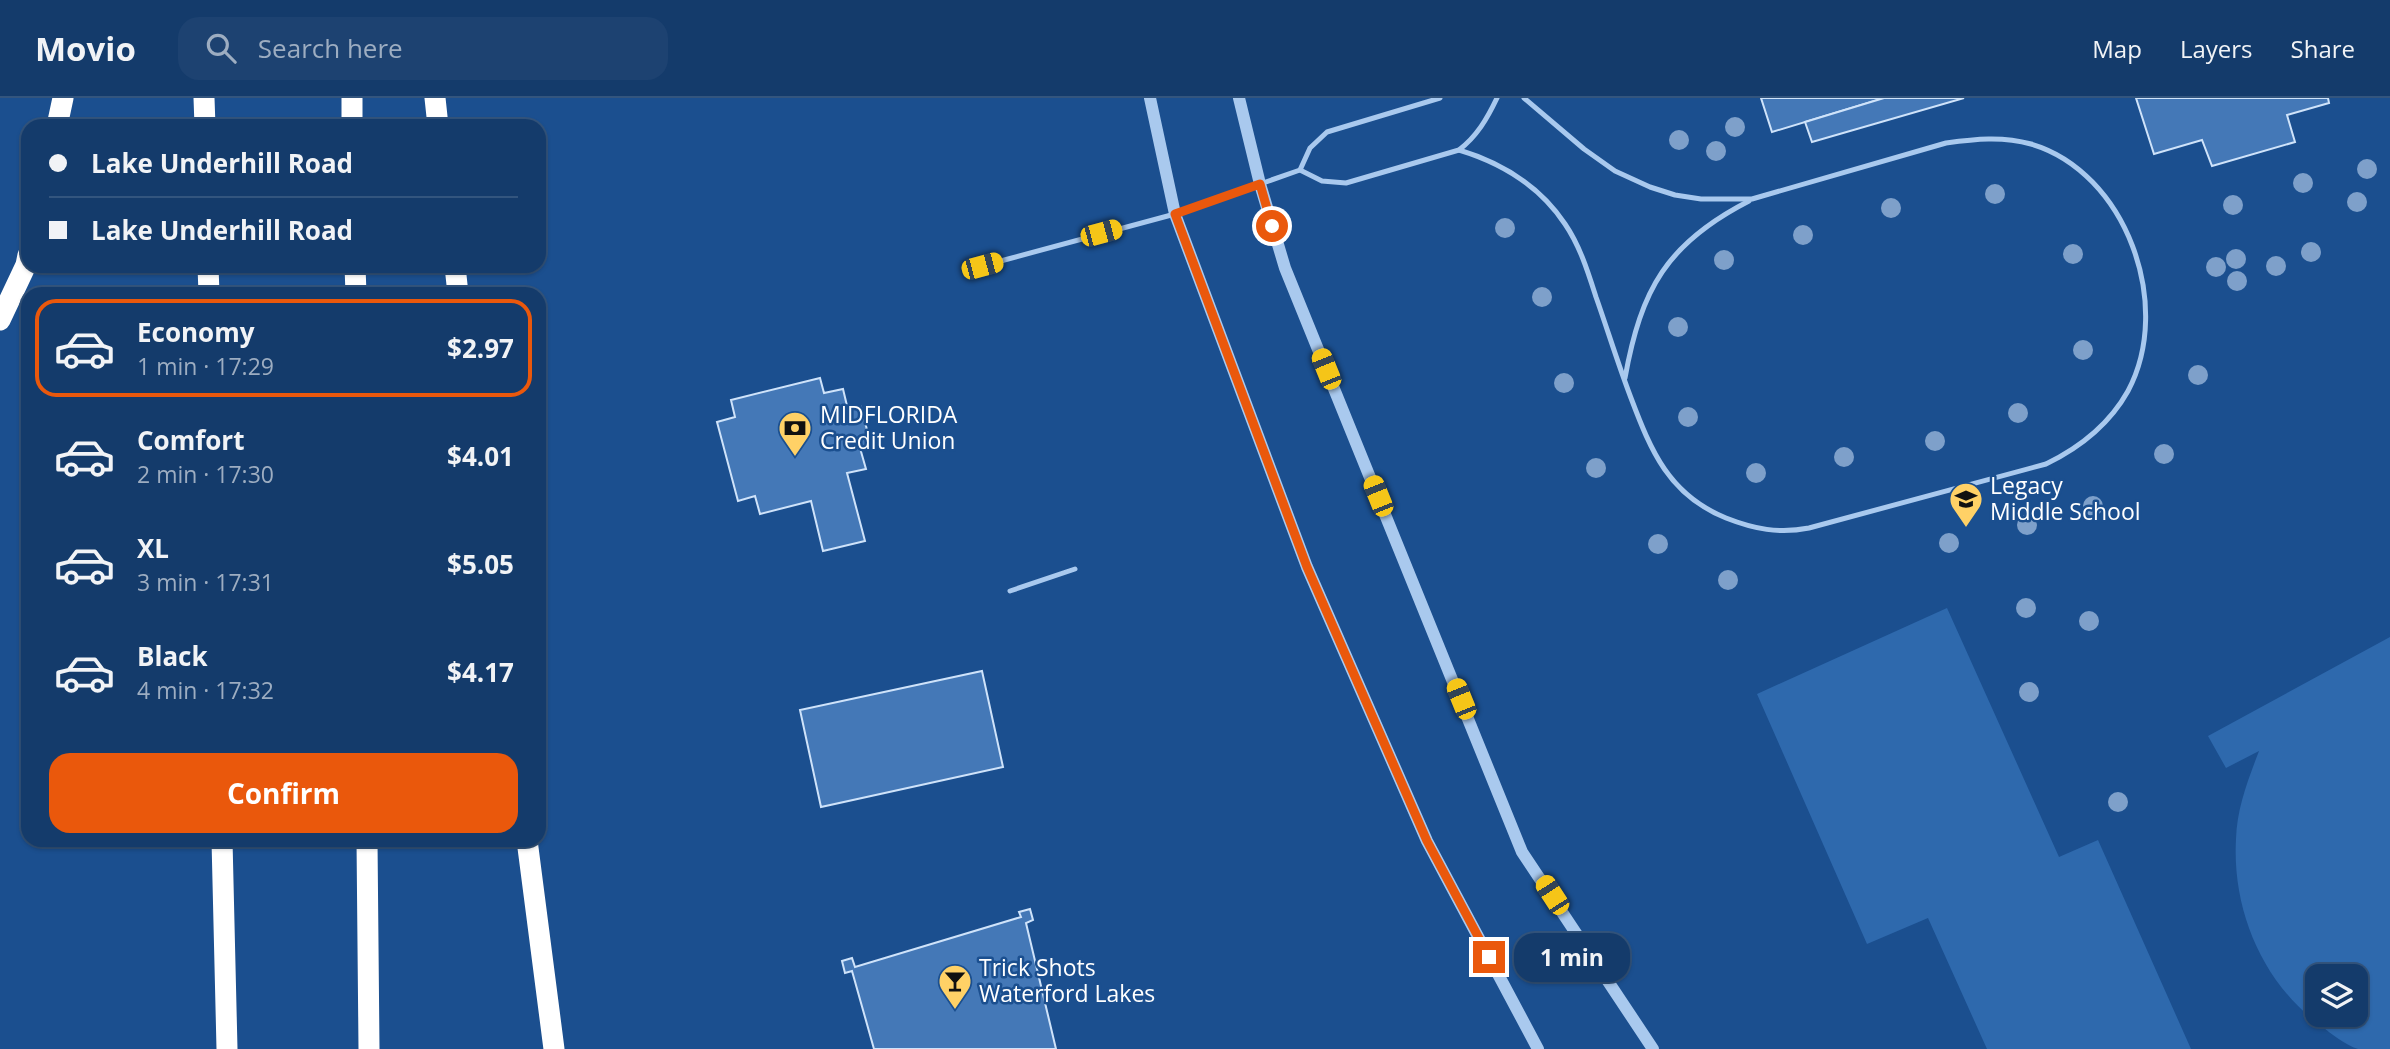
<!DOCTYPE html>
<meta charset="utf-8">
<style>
body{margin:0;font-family:"Open Sans",sans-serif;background:#1d4271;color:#f1f3f6;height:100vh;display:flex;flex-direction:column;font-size:26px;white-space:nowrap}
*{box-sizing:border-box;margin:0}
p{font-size:23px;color:#9dadc1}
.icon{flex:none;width:38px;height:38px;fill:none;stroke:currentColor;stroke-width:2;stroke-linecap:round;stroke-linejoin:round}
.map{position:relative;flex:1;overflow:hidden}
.drawer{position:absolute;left:21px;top:189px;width:525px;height:560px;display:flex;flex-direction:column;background:#143b6b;border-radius:21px;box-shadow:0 2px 5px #0004,0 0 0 2px #33557e}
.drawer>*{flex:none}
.top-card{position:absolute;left:21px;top:21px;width:525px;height:154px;border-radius:21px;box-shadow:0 2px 5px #0004,0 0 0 2px #33557e;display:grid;align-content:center;height:154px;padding:0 28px;background:#143b6b}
.buttons{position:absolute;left:2305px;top:866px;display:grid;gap:14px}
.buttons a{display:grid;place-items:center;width:63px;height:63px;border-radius:14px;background:#143b6b;box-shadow:0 2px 5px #0004,0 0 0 2px #33557e;font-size:35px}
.end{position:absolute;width:32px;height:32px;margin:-16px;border:9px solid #ea580c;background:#fff;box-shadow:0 0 0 4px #fff}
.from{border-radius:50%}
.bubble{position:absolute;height:49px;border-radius:21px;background:#143b6b;box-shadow:0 2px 5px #0004,0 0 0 2px #33557e;font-size:23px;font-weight:700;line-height:49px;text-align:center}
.car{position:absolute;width:21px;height:42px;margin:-21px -10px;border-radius:9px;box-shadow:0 0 5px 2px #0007;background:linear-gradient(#f5c518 24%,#345 0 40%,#f5c518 0 76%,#345 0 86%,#f5c518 0)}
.top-card b{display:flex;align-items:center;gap:24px;height:66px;font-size:26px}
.top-card b+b{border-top:2px solid #33557e}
.top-card i{width:18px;height:18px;background:#f1f3f6}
ul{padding:12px 0 0;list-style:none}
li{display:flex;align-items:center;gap:21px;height:98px;margin:0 14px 10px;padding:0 14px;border:4px solid transparent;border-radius:21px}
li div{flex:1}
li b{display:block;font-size:26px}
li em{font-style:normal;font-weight:700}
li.active{border-color:#ea580c}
li>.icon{width:63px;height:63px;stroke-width:1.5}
.cta{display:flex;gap:14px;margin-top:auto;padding:14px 28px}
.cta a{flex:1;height:80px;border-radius:21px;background:#ea580c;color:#fff;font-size:28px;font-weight:700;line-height:80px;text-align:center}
header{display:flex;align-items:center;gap:42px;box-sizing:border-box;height:98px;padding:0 35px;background:#143b6b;border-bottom:2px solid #33557e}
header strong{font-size:33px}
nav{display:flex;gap:38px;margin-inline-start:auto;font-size:24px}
.search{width:490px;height:63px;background:#1d4271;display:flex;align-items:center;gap:18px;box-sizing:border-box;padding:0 24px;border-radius:21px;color:#9dadc1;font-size:26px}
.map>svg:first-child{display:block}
</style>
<header>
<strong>Movio</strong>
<div class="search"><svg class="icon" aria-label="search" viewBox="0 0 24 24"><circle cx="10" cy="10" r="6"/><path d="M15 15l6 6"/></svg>Search here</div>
<nav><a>Map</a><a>Layers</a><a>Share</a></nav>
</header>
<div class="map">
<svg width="2390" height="951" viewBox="0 0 2390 951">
<rect width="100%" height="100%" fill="#1b4f8f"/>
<g fill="#2e69ad" fill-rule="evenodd">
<polygon points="1947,510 2059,759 2098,742 2191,951 1987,951 1928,820 1867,846 1757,596"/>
<path d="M2390,539V951C2380,951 2367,951 2358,951C2345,947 2332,936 2321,928C2263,885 2232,813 2236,741C2237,710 2248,682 2259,653L2226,670L2208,638ZM2317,878H2356V917H2317Z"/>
</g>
<g fill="#4478b7" stroke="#cfe3fa" stroke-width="2">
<polygon points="1761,0 1884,0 1772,34"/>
<polygon points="1884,0 1964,0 1812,44 1805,24"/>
<polygon points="2136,0 2328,0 2329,5 2287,17 2295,44 2212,68 2202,42 2154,56"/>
<polygon points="820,280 824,295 843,291 848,312 861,309 871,347 860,350 866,371 847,375 865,443 823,453 811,403 760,416 755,398 738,403 717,324 735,319 731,302"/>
<polygon points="982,573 1003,669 821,709 800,612"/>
<polygon points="1030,811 1033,822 1026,825 1056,951 874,951 852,873 845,875 842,863 852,860 855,869 1021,819 1019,814"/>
</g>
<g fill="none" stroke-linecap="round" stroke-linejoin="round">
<g stroke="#a9c9ee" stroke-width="5">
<path d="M1459,52C1502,65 1539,87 1565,126C1580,148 1588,174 1596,199C1608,233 1618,266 1631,300C1651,353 1669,397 1726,420C1754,431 1779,436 1809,430L2046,366C2081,349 2109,327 2128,293C2174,207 2126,74 2031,46C2002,38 1975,41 1946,45L1752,101H1701L1675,97L1650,89L1615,73L1584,51L1524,0"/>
<polyline points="1300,72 1310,50 1327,34 1440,0"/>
<path d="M1260,86L1300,72L1322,83L1346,85L1459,52C1477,38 1487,21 1497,0"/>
<polyline points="982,168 1175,116"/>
<path d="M1625,280C1641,191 1667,145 1749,103"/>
<polyline points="1010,493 1075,471"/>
</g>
<polyline stroke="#a9c9ee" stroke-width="7" points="1175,116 1260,86"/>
<g stroke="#a9c9ee" stroke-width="12">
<polyline points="1150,0 1175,116 1307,469 1427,743 1538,951"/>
<polyline points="1239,0 1260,86 1285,170 1522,754 1653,951"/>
</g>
<g stroke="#fff" stroke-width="21">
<polyline points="204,0 205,28"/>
<polyline points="352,0 352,28"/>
<polyline points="435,0 438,28"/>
<polyline points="57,28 63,0"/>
<polyline points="208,168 209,196"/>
<polyline points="355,168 356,196"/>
<polyline points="455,168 458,196"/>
<polyline points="0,222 26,167 28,157"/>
<polyline points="222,742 227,951"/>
<polyline points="367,742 369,951"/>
<polyline points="527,742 554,951"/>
</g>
</g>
<g fill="#7ea0ca">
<circle cx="1735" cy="29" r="10"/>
<circle cx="1679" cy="42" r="10"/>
<circle cx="1716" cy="53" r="10"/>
<circle cx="2367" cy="71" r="10"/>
<circle cx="2303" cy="85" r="10"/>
<circle cx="1995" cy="96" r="10"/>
<circle cx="2357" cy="104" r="10"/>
<circle cx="2233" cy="107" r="10"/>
<circle cx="1891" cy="110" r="10"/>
<circle cx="1505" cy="130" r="10"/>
<circle cx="1803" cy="137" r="10"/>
<circle cx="2311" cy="154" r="10"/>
<circle cx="2073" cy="156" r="10"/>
<circle cx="2236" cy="161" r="10"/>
<circle cx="1724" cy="162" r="10"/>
<circle cx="2276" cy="168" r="10"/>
<circle cx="2216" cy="169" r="10"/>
<circle cx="2237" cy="183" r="10"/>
<circle cx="1542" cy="199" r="10"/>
<circle cx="1678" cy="229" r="10"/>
<circle cx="2083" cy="252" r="10"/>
<circle cx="2198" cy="277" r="10"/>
<circle cx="1564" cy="285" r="10"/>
<circle cx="2018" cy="315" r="10"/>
<circle cx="1688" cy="319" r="10"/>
<circle cx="1935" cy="343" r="10"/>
<circle cx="2164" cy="356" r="10"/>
<circle cx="1844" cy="359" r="10"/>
<circle cx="1596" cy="370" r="10"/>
<circle cx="1756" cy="375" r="10"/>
<circle cx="2093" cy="408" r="10"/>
<circle cx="2027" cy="427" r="10"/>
<circle cx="1949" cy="445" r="10"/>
<circle cx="1658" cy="446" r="10"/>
<circle cx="1728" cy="482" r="10"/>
<circle cx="2026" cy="510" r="10"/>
<circle cx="2089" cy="523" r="10"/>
<circle cx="2029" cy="594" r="10"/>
<circle cx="2118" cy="704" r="10"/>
</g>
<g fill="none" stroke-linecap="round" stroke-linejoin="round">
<polyline stroke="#ea580c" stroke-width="9" points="1272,128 1260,86 1175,116 1307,469 1427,743 1489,859"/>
</g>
<defs>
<symbol id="bank-pin" viewBox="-11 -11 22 30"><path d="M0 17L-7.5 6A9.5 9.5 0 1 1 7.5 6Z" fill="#ffd166" stroke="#1b4f8f"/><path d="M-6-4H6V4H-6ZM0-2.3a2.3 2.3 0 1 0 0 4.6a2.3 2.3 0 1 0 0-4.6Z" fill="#111"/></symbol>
<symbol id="school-pin" viewBox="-11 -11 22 30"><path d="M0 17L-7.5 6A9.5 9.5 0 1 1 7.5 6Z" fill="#ffd166" stroke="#1b4f8f"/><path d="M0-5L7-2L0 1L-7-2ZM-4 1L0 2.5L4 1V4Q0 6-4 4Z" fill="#111"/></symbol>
<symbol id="bar-pin" viewBox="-11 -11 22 30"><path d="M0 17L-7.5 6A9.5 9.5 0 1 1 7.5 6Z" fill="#ffd166" stroke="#1b4f8f"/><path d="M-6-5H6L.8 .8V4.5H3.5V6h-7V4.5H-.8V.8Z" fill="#111"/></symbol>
</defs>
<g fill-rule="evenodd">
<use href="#bank-pin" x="776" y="311" width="38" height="52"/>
<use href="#school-pin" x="1947" y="382" width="38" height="52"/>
<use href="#bar-pin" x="936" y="864" width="38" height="52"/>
</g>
<g text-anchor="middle" stroke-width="5" stroke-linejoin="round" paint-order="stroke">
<g font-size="23" fill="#fff" stroke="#1b4f8f" text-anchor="start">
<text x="820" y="325">MIDFLORIDA<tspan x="820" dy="26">Credit Union</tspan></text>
<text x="1990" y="396">Legacy<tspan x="1990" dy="26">Middle School</tspan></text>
<text x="979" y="878">Trick Shots<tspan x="979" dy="26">Waterford Lakes</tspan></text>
</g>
</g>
</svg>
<div class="buttons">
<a><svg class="icon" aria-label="layers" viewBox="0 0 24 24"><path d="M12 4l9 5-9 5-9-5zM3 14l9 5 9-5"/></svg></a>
</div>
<i class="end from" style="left:1272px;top:128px"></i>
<i class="end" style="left:1489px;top:859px"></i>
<div class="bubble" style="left:1514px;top:835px;width:116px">1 min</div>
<i class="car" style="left:1101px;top:135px;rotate:75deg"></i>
<i class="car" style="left:982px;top:168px;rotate:75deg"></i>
<i class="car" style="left:1326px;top:271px;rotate:338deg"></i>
<i class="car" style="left:1378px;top:398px;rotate:338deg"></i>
<i class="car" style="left:1461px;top:601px;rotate:338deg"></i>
<i class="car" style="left:1552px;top:797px;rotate:327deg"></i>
<div class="top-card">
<b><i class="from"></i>Lake Underhill Road</b>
<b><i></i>Lake Underhill Road</b>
</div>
<section class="drawer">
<ul>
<li class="active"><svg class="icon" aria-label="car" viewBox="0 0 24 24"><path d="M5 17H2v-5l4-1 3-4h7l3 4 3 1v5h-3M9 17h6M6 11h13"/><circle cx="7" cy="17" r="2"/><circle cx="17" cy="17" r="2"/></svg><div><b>Economy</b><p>1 min · 17:29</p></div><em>$2.97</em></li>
<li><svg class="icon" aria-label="car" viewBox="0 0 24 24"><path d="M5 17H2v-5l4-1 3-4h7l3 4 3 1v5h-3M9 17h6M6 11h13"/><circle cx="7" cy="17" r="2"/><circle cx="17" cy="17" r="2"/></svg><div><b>Comfort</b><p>2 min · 17:30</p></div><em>$4.01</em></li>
<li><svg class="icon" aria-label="car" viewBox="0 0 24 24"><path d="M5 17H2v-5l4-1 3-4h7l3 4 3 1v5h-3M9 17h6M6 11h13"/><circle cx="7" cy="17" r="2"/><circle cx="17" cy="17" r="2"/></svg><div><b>XL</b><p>3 min · 17:31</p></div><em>$5.05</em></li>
<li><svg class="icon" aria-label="car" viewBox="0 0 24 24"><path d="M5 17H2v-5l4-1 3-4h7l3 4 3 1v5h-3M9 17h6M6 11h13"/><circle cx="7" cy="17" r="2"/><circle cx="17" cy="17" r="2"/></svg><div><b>Black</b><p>4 min · 17:32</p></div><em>$4.17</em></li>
</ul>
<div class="cta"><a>Confirm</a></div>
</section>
</div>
